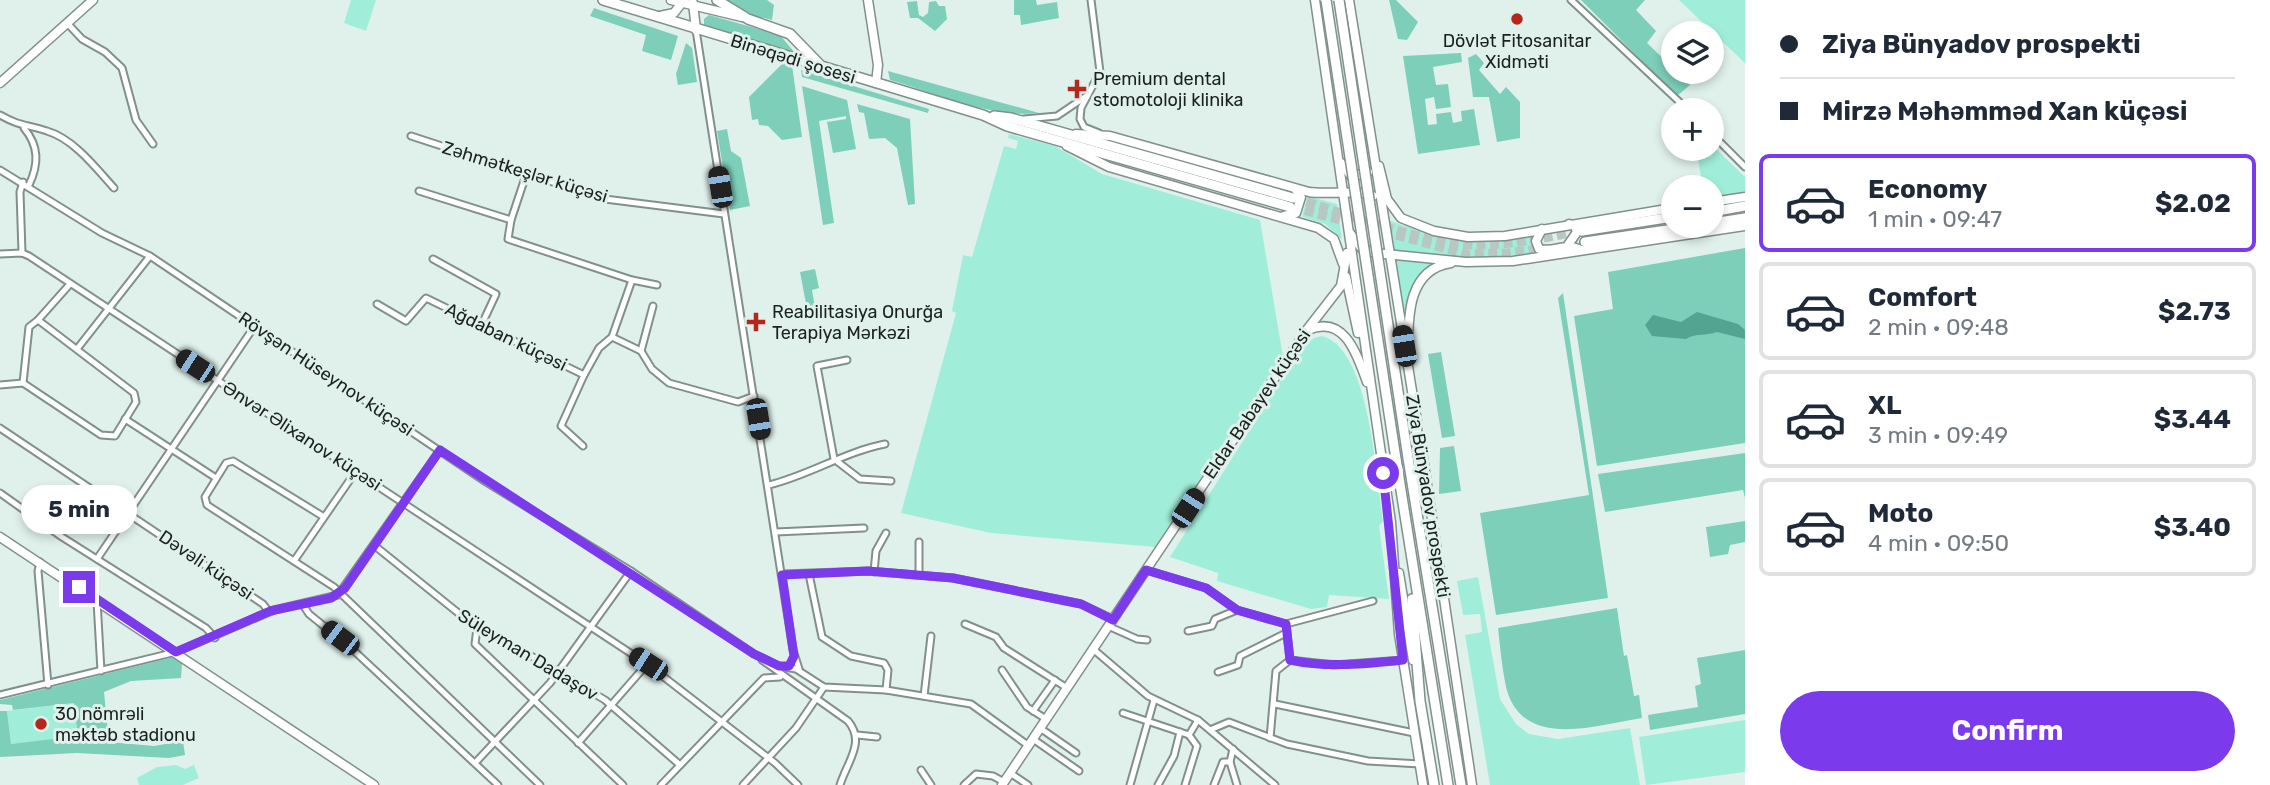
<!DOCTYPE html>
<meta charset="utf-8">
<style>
body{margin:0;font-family:Rubik,sans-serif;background:#f6f6f7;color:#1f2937;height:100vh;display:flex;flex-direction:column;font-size:26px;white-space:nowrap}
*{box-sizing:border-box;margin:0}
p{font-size:23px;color:#747a83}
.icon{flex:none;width:38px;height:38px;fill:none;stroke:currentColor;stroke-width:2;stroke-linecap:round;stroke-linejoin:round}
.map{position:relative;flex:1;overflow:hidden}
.details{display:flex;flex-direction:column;background:#fff;width:525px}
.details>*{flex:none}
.top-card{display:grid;align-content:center;height:154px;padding:0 35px;background:#fff}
.fabs{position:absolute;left:1661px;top:21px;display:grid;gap:14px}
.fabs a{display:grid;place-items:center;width:63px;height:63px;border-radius:50%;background:#fff;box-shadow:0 4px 10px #0003;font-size:35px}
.end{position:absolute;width:32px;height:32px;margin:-16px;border:9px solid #7c3aed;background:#fff;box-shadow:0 0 0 4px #fff}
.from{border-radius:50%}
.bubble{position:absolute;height:49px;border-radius:24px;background:#fff;box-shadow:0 4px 10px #0003;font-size:23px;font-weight:700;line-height:49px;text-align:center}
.car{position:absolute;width:21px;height:42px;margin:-21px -10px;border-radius:9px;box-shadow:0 0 5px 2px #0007;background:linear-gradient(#222 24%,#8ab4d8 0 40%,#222 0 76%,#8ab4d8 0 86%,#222 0)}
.top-card b{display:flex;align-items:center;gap:24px;height:66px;font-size:26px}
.top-card b+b{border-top:2px solid #e0e1e3}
.top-card i{width:18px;height:18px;background:#1f2937}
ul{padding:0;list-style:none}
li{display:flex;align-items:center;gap:21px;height:98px;margin:0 14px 10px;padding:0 21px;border:4px solid #e0e1e3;border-radius:10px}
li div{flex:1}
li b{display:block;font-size:26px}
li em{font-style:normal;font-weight:700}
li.selected{border-color:#7c3aed}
li>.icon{width:63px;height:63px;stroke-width:1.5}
.primary-button{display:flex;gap:14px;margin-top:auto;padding:14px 35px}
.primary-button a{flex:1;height:80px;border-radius:42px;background:#7c3aed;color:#fff;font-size:28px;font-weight:700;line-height:80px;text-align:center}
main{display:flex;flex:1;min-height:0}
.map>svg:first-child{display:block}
</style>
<main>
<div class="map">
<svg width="1745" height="785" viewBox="0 0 1745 785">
<rect width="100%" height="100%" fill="#e0f1ec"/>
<g fill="#a0eed9">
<polygon points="351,0 376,0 366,31 344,23"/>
<polygon points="1679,0 1745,0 1745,63"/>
<polygon points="1009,134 1055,146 1102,174 1260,220 1283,357 1155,547 991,533 901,513 956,313 952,311 963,255 972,257 1004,146 1016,149 1018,141 1008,138"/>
<polygon points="1712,145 1745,177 1745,192 1712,197 1712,187 1703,187 1696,149 1712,149"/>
<polygon points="1307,196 1337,204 1342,239 1325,224 1302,217"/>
<path d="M1388,220C1438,238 1481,245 1533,235L1531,245L1537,253L1477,259L1394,251Z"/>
<path d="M1395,260L1436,262C1415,276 1410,289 1404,313Z"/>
<path d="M1322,336C1370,348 1376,477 1383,521L1379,526L1389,599L1329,595L1327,607L1311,609L1217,581L1218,573L1170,557L1300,350L1314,338Z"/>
<polygon points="1478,577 1500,699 1516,724 1529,734 1558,739 1630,728 1640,785 1490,785 1465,635 1482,632 1480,614 1463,615 1457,581"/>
<polygon points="75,703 78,737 11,744 7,711"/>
<polygon points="1745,720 1745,772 1646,785 1639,737"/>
<polygon points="176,765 185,769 194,765 199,778 183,785 139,785 137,778 157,767"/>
</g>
<g fill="#7dcfba">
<polygon points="723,0 767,0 774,5 772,20 748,14"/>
<polygon points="1014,0 1036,0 1037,5 1057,2 1059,18 1021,25 1020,15 1014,15"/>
<polygon points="1389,0 1396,0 1418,22 1407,40 1398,39"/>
<polygon points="1581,0 1645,0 1636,10 1656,31 1647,43 1673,68 1673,72 1690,85 1677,96"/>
<polygon points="917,1 919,15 923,17 928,13 929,2 936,1 939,6 945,6 947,19 935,31 918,18 910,18 907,2"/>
<polygon points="594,8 678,36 671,60 642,51 646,35 590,16"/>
<polygon points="709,15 780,35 795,53 704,26 704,19"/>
<polygon points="686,43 692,48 697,82 678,85 676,74"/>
<polygon points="1461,53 1462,62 1433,67 1436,85 1448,84 1451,107 1436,109 1434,97 1425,99 1428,125 1437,124 1436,114 1451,112 1453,123 1462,121 1461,111 1474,109 1480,145 1418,154 1403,56"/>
<polygon points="1476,54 1484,63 1479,70 1500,94 1506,87 1520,102 1520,138 1497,142 1489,97 1473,97 1468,58"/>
<polygon points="783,63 792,65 802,137 782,140 768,126 759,125 758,119 752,120 749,97"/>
<polygon points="801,70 929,109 928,113 802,77"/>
<path d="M888,71L1039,113C990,118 938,94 890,80Z"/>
<polygon points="802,86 847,100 856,149 833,153 827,122 846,119 846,116 819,121 834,223 823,225"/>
<polygon points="857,104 910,119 915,204 908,205 897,148 885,138 869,139 864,113 859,112"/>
<polygon points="727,129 731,151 741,158 750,206 730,210 717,131"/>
<polygon points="1745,248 1745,443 1597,466 1574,316 1613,309 1608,272"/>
<polygon points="815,269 819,288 812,290 816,313 807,309 800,272"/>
<polygon points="1563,293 1608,598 1496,615 1480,513 1589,495 1558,298"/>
<polygon points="1441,352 1455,436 1442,438 1428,354"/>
<polygon points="1454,446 1461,491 1439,494 1440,448"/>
<polygon points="1745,453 1745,498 1743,490 1605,512 1598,474"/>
<polygon points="1745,521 1745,542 1730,545 1728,554 1710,557 1706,527"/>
<path d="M1617,608L1624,656L1627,655L1634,696L1639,695L1642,718C1596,725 1522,751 1506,687C1502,668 1500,647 1498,628Z"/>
<polygon points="1745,650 1745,714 1650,730 1648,715 1698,707 1695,686 1701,684 1697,658"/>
<polygon points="174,657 182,664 181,678 131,681 104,692 109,742 154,746 183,741 185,755 169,758 77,753 0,757 0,711 7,711 11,744 78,736 74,703 13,710 12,705 0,704 0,700"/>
</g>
<path fill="#53a591" d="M1697,312L1738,324L1745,330V339L1717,332C1706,336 1694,333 1686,339L1652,336L1645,325L1653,315L1681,322Z"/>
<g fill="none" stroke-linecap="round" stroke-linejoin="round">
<g stroke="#b9c7c3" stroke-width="9" stroke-dasharray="9 4.5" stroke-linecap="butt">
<path d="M1294,198C1345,213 1429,246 1480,245C1514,245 1548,237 1581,231"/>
<polyline points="1292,207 1466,254 1508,253 1544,248"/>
</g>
<defs>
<g id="street">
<polyline points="1091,0 1100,72 1081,108 1080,119 1084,127 1099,133"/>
<polyline points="1571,0 1688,110"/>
<polyline points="68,24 82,39 105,52 122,68 136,120 153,144"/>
<polyline points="696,30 793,650 799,669"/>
<path d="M0,115C21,127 26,124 47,131C74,139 96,168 114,188"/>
<polyline points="1024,119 1057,116 1085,97"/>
<path d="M24,128C39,146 39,164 29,185"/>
<polyline points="1712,134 1745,167"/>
<polyline points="411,136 605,199 724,214"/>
<polyline points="0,170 102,233 150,256 486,482 631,571 754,654 779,666 796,669 824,687 886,690 971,704 1029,746"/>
<polyline points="526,175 511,220 508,239 632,280 657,285"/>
<polyline points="419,191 511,220"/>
<polyline points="22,253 20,192 23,182"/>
<polyline points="0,254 22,253 29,256 647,664 775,763 798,785"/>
<polyline points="433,259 496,294 481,326"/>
<polyline points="377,304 406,321 426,298 584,375 599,348 612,337 641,351 652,369 669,383 738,402 754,396"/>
<polygon points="38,320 134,393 136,402 115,436 101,435 23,383 29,327"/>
<polyline points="38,320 70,284"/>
<polyline points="612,337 632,280"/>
<polyline points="77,349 150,256"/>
<polyline points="641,351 653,306"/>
<polyline points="847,360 817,366 834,459 860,479 891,481"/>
<polyline points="0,385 23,383"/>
<polyline points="125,419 216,478"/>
<polyline points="0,428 263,604 269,612"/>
<polyline points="583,446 561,426 584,375"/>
<path d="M769,485C810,475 844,452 885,444"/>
<polyline points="0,493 62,537 206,628 215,638"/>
<polyline points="324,517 233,461 226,463 205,497 207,505 334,587 540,785"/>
<polyline points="776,532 864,528"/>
<polyline points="375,546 477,628 521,650 605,700 680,765"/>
<polyline points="97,559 254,327"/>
<polyline points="294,561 356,471"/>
<polyline points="40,562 38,571 48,685"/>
<polyline points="1146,570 1206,588 1237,610 1286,624"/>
<polyline points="874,572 876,551 886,533"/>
<polyline points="782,574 868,571 953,578 1081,604 1113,619"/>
<polyline points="809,574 822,637 851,656 884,663 888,670 886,690"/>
<polyline points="919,574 919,542"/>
<polyline points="97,601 101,671"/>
<polyline points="303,605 309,614 351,648 498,785"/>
<polyline points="965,624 996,637 1004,648 1067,688"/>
<polyline points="1108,626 1137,639 1147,640"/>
<polyline points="477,628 475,644 623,785"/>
<polyline points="1188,631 1212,626 1215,619 1237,610"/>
<polyline points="1093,649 1148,696 1198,720 1275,785"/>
<path d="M762,660L848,721C866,742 847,762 840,785"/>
<polyline points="1290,660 1334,665 1403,660"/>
<polyline points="1002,670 1027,707 1046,719"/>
<polyline points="1218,672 1238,665 1240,656 1286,633"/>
<polyline points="0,695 176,652 274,610 338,595 440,450"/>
<polyline points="924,696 931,636"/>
<polyline points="1275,704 1414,733"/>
<polyline points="1033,711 1055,680"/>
<polyline points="1123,713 1189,735 1198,720"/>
<polyline points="1040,728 1076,753"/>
<polyline points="1210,730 1229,722 1287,744 1368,761 1420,764"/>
<polyline points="857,735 877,737"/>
<polyline points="1270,738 1276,671 1290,660 1286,624 1373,601"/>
<polyline points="1033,739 1079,771"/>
<polyline points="578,743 647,664"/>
<polyline points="1233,749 1230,762 1237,785"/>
<polyline points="475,763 550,683 631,571"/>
<polyline points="921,770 931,785"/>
<polyline points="1010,773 1028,785"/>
<polyline points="661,785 764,678 780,677"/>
<polyline points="743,785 796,728 824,687"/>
<polyline points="964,785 976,774 993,776 1004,782"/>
<polyline points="1130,785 1154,700"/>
<polyline points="1158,785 1174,756 1180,732"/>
<polyline points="1185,785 1197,746 1189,735"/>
<polyline points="1214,785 1223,762 1230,762"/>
</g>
<g id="secondary">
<polyline points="671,0 742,17"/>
<polyline points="868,0 878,65 876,83"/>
<polyline points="1315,0 1391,522 1399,634 1423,785"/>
<polyline points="1349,0 1417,422"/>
<polyline points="693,3 696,30"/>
<polyline points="660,16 674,13 684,0"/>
<polyline points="0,83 93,0"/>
<path d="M1076,134L1110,136L1309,192C1326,195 1362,189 1373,196"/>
<polyline points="1067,146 1109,167 1318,228 1334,239 1343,264"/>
<polyline points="1341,163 1352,177 1368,172"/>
<polyline points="1379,166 1387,199 1401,218 1434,231 1468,237 1505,236 1673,208"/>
<polyline points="1712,202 1745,197"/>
<polyline points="1284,216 1296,213 1301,197 1296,190"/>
<path d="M1542,229L1536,241L1539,249C1554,253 1566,242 1581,250"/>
<polyline points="1350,233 1361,248 1375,253 1466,262 1513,261 1745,226"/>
<polyline points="1568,245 1577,232 1575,226 1569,224"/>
<polyline points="1346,277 1358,333"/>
<path d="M1308,330C1345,314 1357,355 1367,382"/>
<path d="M1408,348C1408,314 1409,269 1451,263"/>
<polyline points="1421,445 1472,785"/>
<polyline points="0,537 374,785"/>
<polyline points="1399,573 1413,660"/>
<polyline points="1002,785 1306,331 1341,286 1347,253"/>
</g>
<g id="primary">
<polyline points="603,0 983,115 1007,126 1290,207"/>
<polyline points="717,0 748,19 790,34 822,67"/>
<polyline points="994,116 1011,118 1293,198"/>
<polyline points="1712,212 1745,206"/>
<polyline points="1712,223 1745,218"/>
<polyline points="1582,231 1673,217"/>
<polyline points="1585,242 1694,226"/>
<polyline points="1416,417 1420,496"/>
<polyline points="1408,458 1461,785"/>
<polyline points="1396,459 1448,785"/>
<polyline points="1412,599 1420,701 1434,785"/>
</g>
</defs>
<use href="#street" stroke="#81908c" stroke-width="9"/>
<use href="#secondary" stroke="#81908c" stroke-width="11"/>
<use href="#primary" stroke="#81908c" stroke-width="12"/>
<use href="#street" stroke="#fff" stroke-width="5"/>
<use href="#secondary" stroke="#fff" stroke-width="8"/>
<use href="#primary" stroke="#fff" stroke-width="9"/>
<defs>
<g id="primary-bridge">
<polyline points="1326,0 1396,459"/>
<polyline points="1339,0 1408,458"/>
</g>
</defs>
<use href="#primary-bridge" stroke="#81908c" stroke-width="12" stroke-linecap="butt"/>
<use href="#primary-bridge" stroke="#fff" stroke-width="9"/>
</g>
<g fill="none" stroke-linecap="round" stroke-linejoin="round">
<path stroke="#7c3aed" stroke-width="9" d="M79,587L176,652L270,611L331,598L345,588L440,450L754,654L779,666H789L794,656L782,575L868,571L953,578L1081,604L1113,620L1146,570L1206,588L1237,610L1286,624L1290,660C1327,668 1365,664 1403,660L1383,473"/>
</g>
<g fill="#b5271b" stroke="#e0f1ec" stroke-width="2.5">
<circle cx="1517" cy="19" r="7"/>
<path d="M1073.5 78.5h7v7h7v7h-7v7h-7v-7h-7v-7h7z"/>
<path d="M752.5 311.5h7v7h7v7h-7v7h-7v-7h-7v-7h7z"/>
<circle cx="41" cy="724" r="7"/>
</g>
<g text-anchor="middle" stroke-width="6" stroke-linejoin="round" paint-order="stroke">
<g font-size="18" fill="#1b211f" stroke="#e0f1ec" text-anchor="start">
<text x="1517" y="47" text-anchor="middle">Dövlət Fitosanitar<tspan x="1517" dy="21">Xidməti</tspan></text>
<text x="1093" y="85">Premium dental<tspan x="1093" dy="21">stomotoloji klinika</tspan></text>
<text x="772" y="318">Reabilitasiya Onurğa<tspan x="772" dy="21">Terapiya Mərkəzi</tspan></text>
<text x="55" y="720">30 nömrəli<tspan x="55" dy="21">məktəb stadionu</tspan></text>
</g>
<g font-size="18" fill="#1b211f" stroke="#e0f1ec">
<text transform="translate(793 59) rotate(17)" y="6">Binəqədi şosesi</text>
<text transform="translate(525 172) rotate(17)" y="6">Zəhmətkeşlər küçəsi</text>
<text transform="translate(506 337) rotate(26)" y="6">Ağdaban küçəsi</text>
<text transform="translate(326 374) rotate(34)" y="6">Rövşən Hüseynov küçəsi</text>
<text transform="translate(1257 404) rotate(-56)" y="6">Eldar Babayev küçəsi</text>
<text transform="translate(302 436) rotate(33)" y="6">Ənvər Əlixanov küçəsi</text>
<text transform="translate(1428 496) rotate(81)" y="6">Ziya Bünyadov prospekti</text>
<text transform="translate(206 565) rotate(34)" y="6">Dəvəli küçəsi</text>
<text transform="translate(528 655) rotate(31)" y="6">Süleyman Dadaşov</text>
</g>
</g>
</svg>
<div class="fabs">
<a><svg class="icon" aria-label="layers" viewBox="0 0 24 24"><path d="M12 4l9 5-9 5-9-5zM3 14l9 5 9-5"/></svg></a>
<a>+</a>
<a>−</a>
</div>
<i class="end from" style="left:1383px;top:473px"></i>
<i class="end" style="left:79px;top:587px"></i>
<div class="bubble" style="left:21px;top:485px;width:116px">5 min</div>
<i class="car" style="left:720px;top:187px;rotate:351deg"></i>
<i class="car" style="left:1404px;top:346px;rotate:351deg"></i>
<i class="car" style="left:195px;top:366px;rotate:303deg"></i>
<i class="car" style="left:758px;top:419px;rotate:171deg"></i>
<i class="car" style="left:1188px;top:508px;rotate:33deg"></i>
<i class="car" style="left:340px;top:638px;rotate:307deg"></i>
<i class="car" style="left:648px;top:664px;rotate:303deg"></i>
</div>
<section class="details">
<div class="top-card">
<b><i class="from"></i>Ziya Bünyadov prospekti</b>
<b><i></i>Mirzə Məhəmməd Xan küçəsi</b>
</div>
<ul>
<li class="selected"><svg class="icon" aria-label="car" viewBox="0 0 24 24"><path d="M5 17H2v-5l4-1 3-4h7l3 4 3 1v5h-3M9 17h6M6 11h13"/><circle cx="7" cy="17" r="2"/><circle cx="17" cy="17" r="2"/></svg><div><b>Economy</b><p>1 min · 09:47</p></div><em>$2.02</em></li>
<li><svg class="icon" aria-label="car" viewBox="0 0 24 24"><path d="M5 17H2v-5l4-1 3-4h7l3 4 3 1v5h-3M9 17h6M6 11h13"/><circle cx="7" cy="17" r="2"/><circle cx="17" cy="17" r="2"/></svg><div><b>Comfort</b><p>2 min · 09:48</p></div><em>$2.73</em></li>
<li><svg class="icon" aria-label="car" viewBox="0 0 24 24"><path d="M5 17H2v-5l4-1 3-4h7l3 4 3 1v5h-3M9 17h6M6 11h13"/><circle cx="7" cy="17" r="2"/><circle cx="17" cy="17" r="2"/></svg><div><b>XL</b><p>3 min · 09:49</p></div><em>$3.44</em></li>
<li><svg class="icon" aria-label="car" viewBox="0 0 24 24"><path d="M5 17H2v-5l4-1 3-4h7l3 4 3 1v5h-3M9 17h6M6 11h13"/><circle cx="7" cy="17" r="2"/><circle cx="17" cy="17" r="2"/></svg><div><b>Moto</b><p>4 min · 09:50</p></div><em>$3.40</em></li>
</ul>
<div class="primary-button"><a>Confirm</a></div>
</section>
</main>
